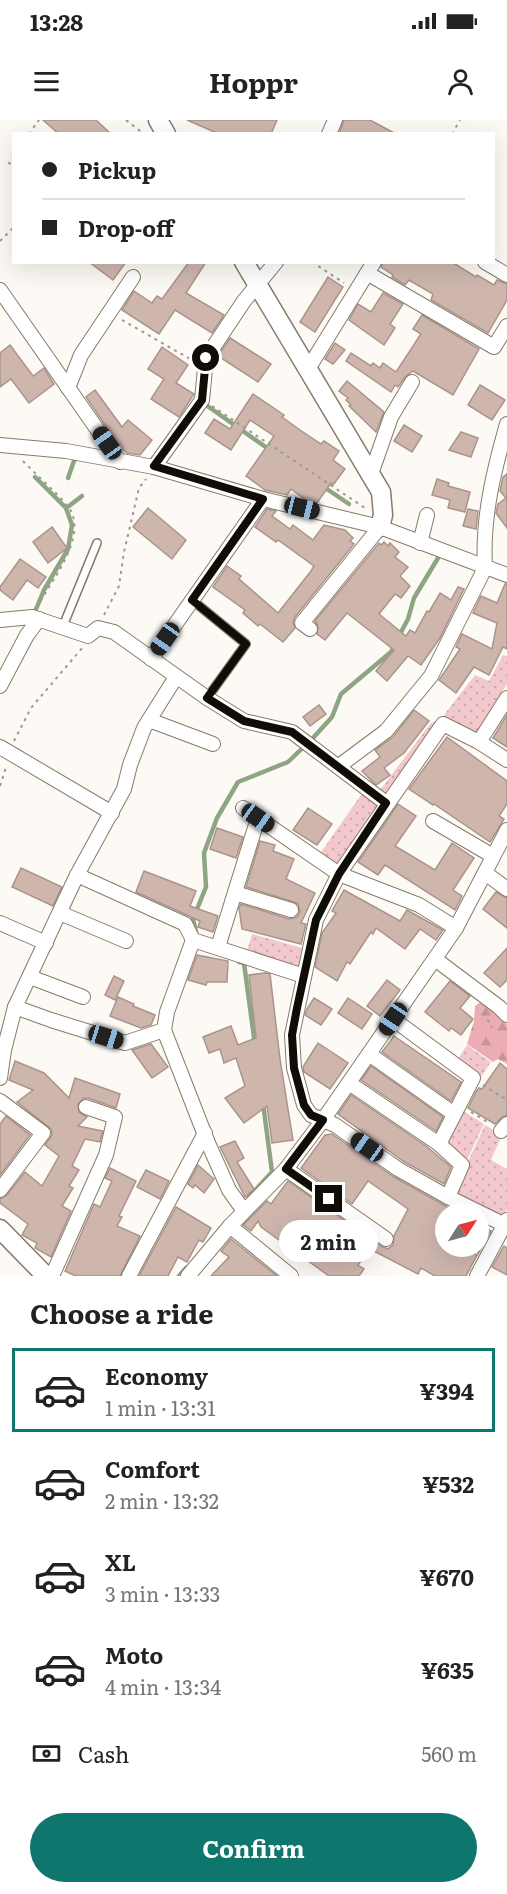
<!DOCTYPE html>
<meta charset="utf-8">
<style>
body{margin:0;font-family:Literata,serif;background:#f2f2f2;color:#222;height:100vh;display:flex;flex-direction:column;font-size:22px;white-space:nowrap}
*{box-sizing:border-box;margin:0}
p{font-size:20px;color:#767676}
.icon{flex:none;width:33px;height:33px;fill:none;stroke:currentColor;stroke-width:2;stroke-linecap:round;stroke-linejoin:round}
.map{position:relative;height:1156px;overflow:hidden}
.panel{display:flex;flex-direction:column;background:#fff;flex:1}
.panel>*{flex:none}
.top-card{position:absolute;left:12px;top:12px;width:483px;height:132px;border-radius:0px;box-shadow:0 6px 24px #0002;display:grid;align-content:center;height:132px;padding:0 30px;background:#fff}
.needle{width:39px;rotate:54deg}
.tools{position:absolute;left:435px;top:1083px;display:grid;gap:12px}
.tools a{display:grid;place-items:center;width:54px;height:54px;border-radius:50%;background:#fff;box-shadow:0 6px 24px #0002;font-size:30px}
.end{position:absolute;width:27px;height:27px;margin:-14px;border:8px solid #100c06;background:#fff;box-shadow:0 0 0 3px #fff}
.from{border-radius:50%}
.bubble{position:absolute;height:42px;border-radius:21px;background:#fff;box-shadow:0 6px 24px #0002;font-size:20px;font-weight:700;line-height:42px;text-align:center}
.car{position:absolute;width:18px;height:36px;margin:-18px -9px;border-radius:8px;box-shadow:0 0 4px 2px #0007;background:linear-gradient(#222 24%,#8ab4d8 0 40%,#222 0 76%,#8ab4d8 0 86%,#222 0)}
.top-card b{display:flex;align-items:center;gap:21px;height:57px;font-size:22px}
.top-card b+b{border-top:2px solid #e0e0e0}
.top-card i{width:15px;height:15px;background:#222}
ul{padding:0;list-style:none}
li{display:flex;align-items:center;gap:18px;height:84px;margin:0 12px 9px;padding:0 18px;border:3px solid transparent;border-radius:0px}
li div{flex:1}
li b{display:block;font-size:22px}
li em{font-style:normal;font-weight:700}
li.selected{border-color:#0f766e}
li>.icon{width:54px;height:54px;stroke-width:1.5}
h2{padding:0 30px;font-size:27px;line-height:72px}
.pay{display:flex;align-items:center;gap:15px;height:66px;padding:0 30px;font-size:22px}
.pay p{margin-inline-start:auto}
.primary-button{display:flex;gap:12px;margin-top:auto;padding:12px 30px}
.primary-button a{flex:1;height:69px;border-radius:36px;background:#0f766e;color:#fff;font-size:24px;font-weight:700;line-height:69px;text-align:center}
.status{display:flex;justify-content:space-between;align-items:center;height:42px;padding:0 30px;background:#fff;direction:ltr}
.status svg{height:16px;fill:currentColor}
header{display:flex;justify-content:space-between;align-items:center;height:78px;padding:0 30px;background:#fff;font-size:27px;font-weight:700}
.map>svg:first-child{display:block}
</style>
<div class="status"><b>13:28</b><svg viewBox="0 0 49 12"><path d="M0 12V9h3v3zM5 12V6h3v6zM10 12V3h3v9zM15 12V0h3v12zM26 1h20v11H26zM47 4h2v5h-2z"/></svg></div>
<header><svg class="icon" aria-label="menu" viewBox="0 0 24 24"><path d="M4 6h16M4 12h16M4 18h16"/></svg>Hoppr<svg class="icon" aria-label="person" viewBox="0 0 24 24"><circle cx="12" cy="8" r="4"/><path d="M4 21q1-7 8-7t8 7"/></svg></header>
<div class="map">
<svg width="507" height="1156" viewBox="0 0 507 1156">
<defs>
<pattern id="grass-dots" width="8" height="8" patternUnits="userSpaceOnUse" patternTransform="scale(1.5)"><rect width="8" height="8" fill="#f2c8cc"/><path d="M2 2h.1M6 6h.1" fill="none" stroke="#ceabae" stroke-width="1.8" stroke-linecap="round"/></pattern>
<pattern id="forest-firs" width="22" height="20" patternUnits="userSpaceOnUse" patternTransform="scale(1.5)"><rect width="22" height="20" fill="#ebadb3"/><path d="M5 1l3.5 6h-7zM16 11l3.5 6h-7z" fill="#c89498"/></pattern>
</defs>
<rect width="100%" height="100%" fill="#fdfaf6"/>
<g fill="url(#grass-dots)">
<polygon points="503,535 507,536 507,564 475,616 443,602 387,674 380,670 431,603 440,600 475,555 489,561"/>
<polygon points="363,672 382,685 338,749 319,735"/>
<polygon points="252,814 306,829 302,850 247,831"/>
<polygon points="467,925 491,942 479,960 456,942"/>
<polygon points="463,991 484,1004 466,1042 447,1024"/>
<polygon points="485,1005 502,1015 491,1040 507,1049 507,1089 502,1099 452,1076"/>
</g>
<polygon fill="url(#forest-firs)" points="482,881 497,892 507,904 507,944 498,939 493,942 467,924 474,901 475,886"/>
<g fill="none" stroke-linecap="round" stroke-linejoin="round">
<g stroke="#8da583" stroke-width="4.5">
<polyline points="206,285 270,330"/>
<polyline points="68,358 75,338"/>
<polyline points="324,367 349,384"/>
<polyline points="69,386 82,376"/>
<polyline points="34,494 44,470 68,429 72,405 66,388 35,357"/>
<polyline points="399,516 408,499 414,478 438,438"/>
<polyline points="197,816 193,799 206,767 204,733 217,698 238,662 288,642 313,618 332,597 341,574 391,532 394,526"/>
<polyline points="239,842 244,843 255,925"/>
<polyline points="249,1077 272,1052 263,983"/>
<polyline points="179,1156 186,1148"/>
</g>
</g>
<g fill="#ceb6ad" stroke="#aa948a" stroke-width="1.5">
<polygon points="43,0 96,0 111,14 59,14"/>
<polygon points="187,0 277,0 271,14 219,14"/>
<polygon points="344,0 370,0 396,14 339,14"/>
<polygon points="89,142 126,142 113,160"/>
<polygon points="189,142 206,142 186,173 224,195 212,213 175,190 159,214 122,190 134,171 152,183 157,176 162,179"/>
<polygon points="383,142 452,142 476,157 477,155 494,165 497,160 507,164 507,180 488,213 431,180 433,174 409,160 405,165 392,157 393,155 381,147"/>
<polygon points="328,157 343,167 315,212 300,202"/>
<polygon points="383,173 403,184 390,204 395,208 384,225 349,200 358,184 371,192"/>
<polygon points="422,195 479,229 453,275 413,251 405,257 398,267 395,265 391,272 346,241 351,233 371,246 373,243 380,248 383,243 396,252 421,214 413,209"/>
<polygon points="230,218 271,244 258,262 218,236"/>
<polygon points="335,223 345,230 333,244 325,239"/>
<polygon points="10,225 33,256 44,248 54,264 29,283 11,259 0,267 0,233"/>
<polygon points="162,227 188,245 176,263 194,274 179,297 151,279 164,259 148,249"/>
<polygon points="347,261 384,292 376,312 349,286 351,285 346,280 348,278 339,271"/>
<polygon points="480,265 505,280 492,300 468,285"/>
<polygon points="95,270 122,307 128,300 152,320 140,335 127,333 121,328 86,277"/>
<polygon points="253,274 284,295 282,297 300,310 321,324 324,321 339,331 333,340 345,349 333,365 331,363 317,383 306,380 291,369 287,375 265,370 246,356 274,316 250,300 231,330 205,313 214,299 230,309"/>
<polygon points="404,305 422,316 412,332 394,321"/>
<polygon points="461,312 478,318 471,337 449,330"/>
<polygon points="507,354 507,408 496,393 498,384 506,378 500,371 503,357"/>
<polygon points="437,359 449,363 448,366 470,372 465,392 448,388 450,380 432,375"/>
<polygon points="148,388 186,420 172,439 133,407"/>
<polygon points="267,389 276,391 272,396 290,409 293,405 313,420 324,405 345,410 353,418 350,421 354,424 295,497 293,502 295,508 283,522 260,504 258,506 243,493 245,490 213,467 227,446 241,456 239,459 278,493 311,451 314,446 278,420 276,422 255,407"/>
<polygon points="468,389 478,391 476,409 463,406"/>
<polygon points="52,407 67,428 48,443 33,422"/>
<polygon points="384,422 388,426 390,423 399,432 395,437 408,447 400,456 410,466 401,478 395,474 379,494 406,516 410,510 415,513 427,491 429,492 440,473 451,480 458,467 464,469 440,518 421,545 408,536 387,561 376,551 394,530 347,493 325,520 317,514 318,506 315,501 379,423 381,425"/>
<polygon points="20,439 46,457 38,468 27,460 13,480 0,470 0,467"/>
<polygon points="505,464 507,464 507,529 503,527 489,555 474,547 456,573 439,560 460,529 456,527 462,514 492,529 497,503 473,493 481,476 497,483"/>
<polygon points="319,585 326,594 310,606 303,597"/>
<polygon points="414,590 429,601 404,633 384,648 390,655 376,665 362,651 380,637 375,630 393,617"/>
<polygon points="507,595 507,627 493,618"/>
<polygon points="447,617 507,661 507,684 499,696 504,699 490,722 434,684 433,685 409,669"/>
<polygon points="398,684 416,696 395,726 435,750 452,723 474,738 453,770 462,776 455,790 385,745 378,755 358,742"/>
<polygon points="308,688 332,704 317,725 293,710"/>
<polygon points="217,708 243,717 236,738 210,729"/>
<polygon points="260,721 275,725 273,731 294,739 286,759 315,773 301,803 306,804 301,824 242,809 239,788 241,784 289,799 297,797 300,792 298,784 294,782 246,767"/>
<polygon points="21,748 62,767 53,786 12,767"/>
<polygon points="144,751 196,771 190,786 218,796 213,812 198,807 200,801 136,772"/>
<polygon points="344,770 400,801 407,790 443,810 436,820 420,809 405,829 376,808 373,814 371,812 350,844 347,842 337,861 315,847 322,813 336,793 332,791"/>
<polygon points="496,772 507,778 507,808 483,789"/>
<polygon points="507,828 507,860 500,867 484,853"/>
<polygon points="197,835 228,841 227,862 207,862 206,865 188,860"/>
<polygon points="265,853 270,854 280,939 293,1020 272,1023 267,986 244,1003 225,978 245,966 236,938 224,943 220,929 209,933 203,917 231,906 238,925 256,918 249,855"/>
<polygon points="114,856 124,861 115,880 105,875"/>
<polygon points="387,860 400,870 380,896 367,886"/>
<polygon points="450,861 470,876 460,888 473,899 461,915 451,908 449,911 425,892"/>
<polygon points="118,877 134,884 133,886 155,895 151,905 141,908 110,896"/>
<polygon points="314,878 332,889 321,905 305,895 307,889"/>
<polygon points="348,878 372,894 362,909 338,893"/>
<polygon points="394,916 461,962 451,981 382,932"/>
<polygon points="318,923 348,943 330,969 304,952 303,947"/>
<polygon points="151,924 168,947 152,958 132,930"/>
<polygon points="15,941 44,953 69,978 75,958 120,974 116,988 88,978 84,978 78,984 79,992 87,997 78,1006 103,1011 100,1022 85,1019 72,1046 79,1050 69,1066 73,1068 62,1086 71,1091 51,1137 35,1128 37,1123 22,1115 28,1104 0,1083 0,1079 7,1075 25,1052 42,1066 59,1036 45,1025 52,1015 51,1009 17,982 33,970 9,960"/>
<polygon points="500,943 507,949 507,995 501,998 495,1004 468,988 476,972 479,968 482,969"/>
<polygon points="371,946 443,997 436,1011 361,960"/>
<polygon points="351,975 426,1026 451,1047 444,1064 403,1041 338,994"/>
<polygon points="6,996 30,1015 0,1055 0,1004"/>
<polygon points="332,1014 394,1057 460,1094 446,1094 446,1126 459,1126 477,1135 466,1156 435,1156 421,1148 418,1154 370,1129 358,1145 364,1149 359,1156 329,1156 261,1107 258,1101 251,1111 243,1105 267,1081 271,1084 288,1061 381,1126 388,1129 393,1125 394,1116 408,1089 368,1061 352,1084 301,1048 325,1015"/>
<polygon points="235,1021 244,1038 237,1042 254,1069 245,1077 220,1027"/>
<polygon points="198,1045 214,1059 204,1073 195,1065 193,1068 188,1064"/>
<polygon points="110,1048 136,1061 119,1096 122,1097 117,1106 140,1116 120,1156 76,1156 65,1151 94,1084 100,1087 112,1061 105,1058"/>
<polygon points="146,1050 169,1061 160,1079 137,1067"/>
<polygon points="176,1087 211,1108 203,1122 199,1120 187,1142 178,1137 168,1156 139,1156"/>
<polygon points="478,1104 491,1111 478,1134"/>
<polygon points="231,1119 277,1156 211,1156 229,1137 221,1131"/>
<polygon points="504,1126 507,1128 507,1155 492,1147"/>
</g>
<g fill="none" stroke-linecap="round" stroke-linejoin="round">
<defs>
<g id="lane">
<polyline points="192,480 246,524 207,578"/>
<polyline points="63,506 97,423"/>
</g>
<g id="street">
<polyline points="329,14 335,0"/>
<polyline points="485,142 507,155"/>
<polyline points="367,153 494,227 507,206"/>
<polyline points="0,170 120,342"/>
<polyline points="308,249 374,142"/>
<polyline points="68,268 81,235 133,157"/>
<polyline points="0,325 66,331 154,347 263,379 380,407 507,455"/>
<polyline points="154,347 202,280 206,238 244,181 276,142"/>
<polyline points="371,354 391,297 412,262"/>
<polyline points="420,423 427,395"/>
<polyline points="0,500 32,497 88,516 98,508 114,512 207,578 244,601 292,612 386,683"/>
<polyline points="310,509 302,503 380,407"/>
<polyline points="151,539 263,379"/>
<polyline points="0,566 27,515 39,499"/>
<polyline points="149,600 213,624"/>
<polyline points="479,622 507,578"/>
<polyline points="0,627 112,693"/>
<polyline points="507,640 479,622 443,604 339,754 316,800 292,915 294,948 304,985 311,995 335,1005 398,1049 448,1077 507,1106"/>
<path d="M339,646L386,611L431,556L482,454L485,447C482,398 494,350 507,304"/>
<polyline points="243,688 339,754 419,785 456,808"/>
<polyline points="433,701 493,736"/>
<polyline points="485,753 507,769"/>
<polyline points="77,755 185,804 193,820 304,856"/>
<polyline points="235,773 291,790"/>
<polyline points="60,793 126,821"/>
<polyline points="0,803 46,823"/>
<polyline points="193,820 167,892 164,910 208,1023 229,1070 244,1091"/>
<polyline points="218,827 258,698"/>
<polyline points="435,839 499,887 507,895"/>
<polyline points="30,857 83,877"/>
<polyline points="15,887 51,900 125,923 164,910"/>
<polyline points="393,899 473,958 439,1024 462,1045 448,1077"/>
<polyline points="369,934 454,994"/>
<polyline points="0,958 4,930 15,887 77,755 124,669 130,645 144,608 176,557"/>
<polyline points="349,963 439,1024"/>
<polyline points="0,981 43,1013 0,1070"/>
<polyline points="501,1011 507,1004"/>
<polyline points="286,1049 386,1119"/>
<polyline points="230,1106 291,1156"/>
<polyline points="52,1156 106,1035 115,997 86,987"/>
<polyline points="129,1156 205,1013"/>
<polyline points="188,1156 230,1106 286,1049 323,1000 456,808 507,710"/>
<polyline points="477,1156 507,1100"/>
</g>
<g id="secondary">
<polyline points="158,0 166,14"/>
<polyline points="244,142 381,372 383,395 380,407"/>
<polyline points="0,1109 46,1156"/>
</g>
</defs>
<use href="#lane" stroke="#877b69" stroke-width="10"/>
<use href="#street" stroke="#877b69" stroke-width="16"/>
<use href="#secondary" stroke="#877b69" stroke-width="21"/>
<g stroke="#9d9995" stroke-width="2" stroke-dasharray="3 4.5" stroke-linecap="butt">
<polyline points="126,0 144,14"/>
<polyline points="29,14 39,0"/>
<polyline points="452,14 460,0"/>
<polyline points="14,36 9,43 14,47"/>
<polyline points="0,121 14,107"/>
<polyline points="312,142 344,163"/>
<polyline points="122,200 192,240"/>
<polyline points="212,286 365,388"/>
<path d="M23,341C34,353 64,379 71,391C85,420 52,460 39,484"/>
<polyline points="104,495 119,466 124,432 139,368 146,359"/>
<polyline points="14,621 31,588 83,527"/>
<polyline points="0,666 6,647"/>
<polyline points="484,893 492,908"/>
<polyline points="483,965 507,980"/>
<polyline points="471,992 489,1003"/>
</g>
<use href="#lane" stroke="#fff" stroke-width="7"/>
<use href="#street" stroke="#fff" stroke-width="14"/>
<use href="#secondary" stroke="#fff" stroke-width="18"/>
</g>
<g fill="none" stroke-linecap="round" stroke-linejoin="round">
<polyline stroke="#100c06" stroke-width="8" points="206,238 202,280 154,346 263,379 192,480 246,524 207,578 244,601 292,612 386,683 339,754 316,800 297,888 292,915 294,948 304,985 311,995 323,1000 286,1049 329,1079"/>
</g>
</svg>
<div class="tools">
<a><svg class="needle" viewBox="-14 -14 28 28"><path d="M0-13l5 13h-10z" fill="#e53935"/><path d="M0 13l5-13h-10z" fill="#767676"/></svg></a>
</div>
<i class="end from" style="left:206px;top:238px"></i>
<i class="end" style="left:329px;top:1079px"></i>
<div class="bubble" style="left:279px;top:1100px;width:99px">2 min</div>
<i class="car" style="left:107px;top:323px;rotate:325deg"></i>
<i class="car" style="left:302px;top:388px;rotate:104deg"></i>
<i class="car" style="left:165px;top:519px;rotate:215deg"></i>
<i class="car" style="left:258px;top:698px;rotate:125deg"></i>
<i class="car" style="left:393px;top:899px;rotate:214deg"></i>
<i class="car" style="left:106px;top:917px;rotate:107deg"></i>
<i class="car" style="left:367px;top:1027px;rotate:305deg"></i>
<div class="top-card">
<b><i class="from"></i>Pickup</b>
<b><i></i>Drop-off</b>
</div>
</div>
<section class="panel">
<h2>Choose a ride</h2>
<ul>
<li class="selected"><svg class="icon" aria-label="car" viewBox="0 0 24 24"><path d="M5 17H2v-5l4-1 3-4h7l3 4 3 1v5h-3M9 17h6M6 11h13"/><circle cx="7" cy="17" r="2"/><circle cx="17" cy="17" r="2"/></svg><div><b>Economy</b><p>1 min · 13:31</p></div><em>¥394</em></li>
<li><svg class="icon" aria-label="car" viewBox="0 0 24 24"><path d="M5 17H2v-5l4-1 3-4h7l3 4 3 1v5h-3M9 17h6M6 11h13"/><circle cx="7" cy="17" r="2"/><circle cx="17" cy="17" r="2"/></svg><div><b>Comfort</b><p>2 min · 13:32</p></div><em>¥532</em></li>
<li><svg class="icon" aria-label="car" viewBox="0 0 24 24"><path d="M5 17H2v-5l4-1 3-4h7l3 4 3 1v5h-3M9 17h6M6 11h13"/><circle cx="7" cy="17" r="2"/><circle cx="17" cy="17" r="2"/></svg><div><b>XL</b><p>3 min · 13:33</p></div><em>¥670</em></li>
<li><svg class="icon" aria-label="car" viewBox="0 0 24 24"><path d="M5 17H2v-5l4-1 3-4h7l3 4 3 1v5h-3M9 17h6M6 11h13"/><circle cx="7" cy="17" r="2"/><circle cx="17" cy="17" r="2"/></svg><div><b>Moto</b><p>4 min · 13:34</p></div><em>¥635</em></li>
</ul>
<div class="pay"><svg class="icon" aria-label="cash" viewBox="0 0 24 24"><path d="M3 7h18v10H3z"/><circle cx="12" cy="12" r="2"/></svg>Cash<p>560 m</p></div>
<div class="primary-button"><a>Confirm</a></div>
</section>
